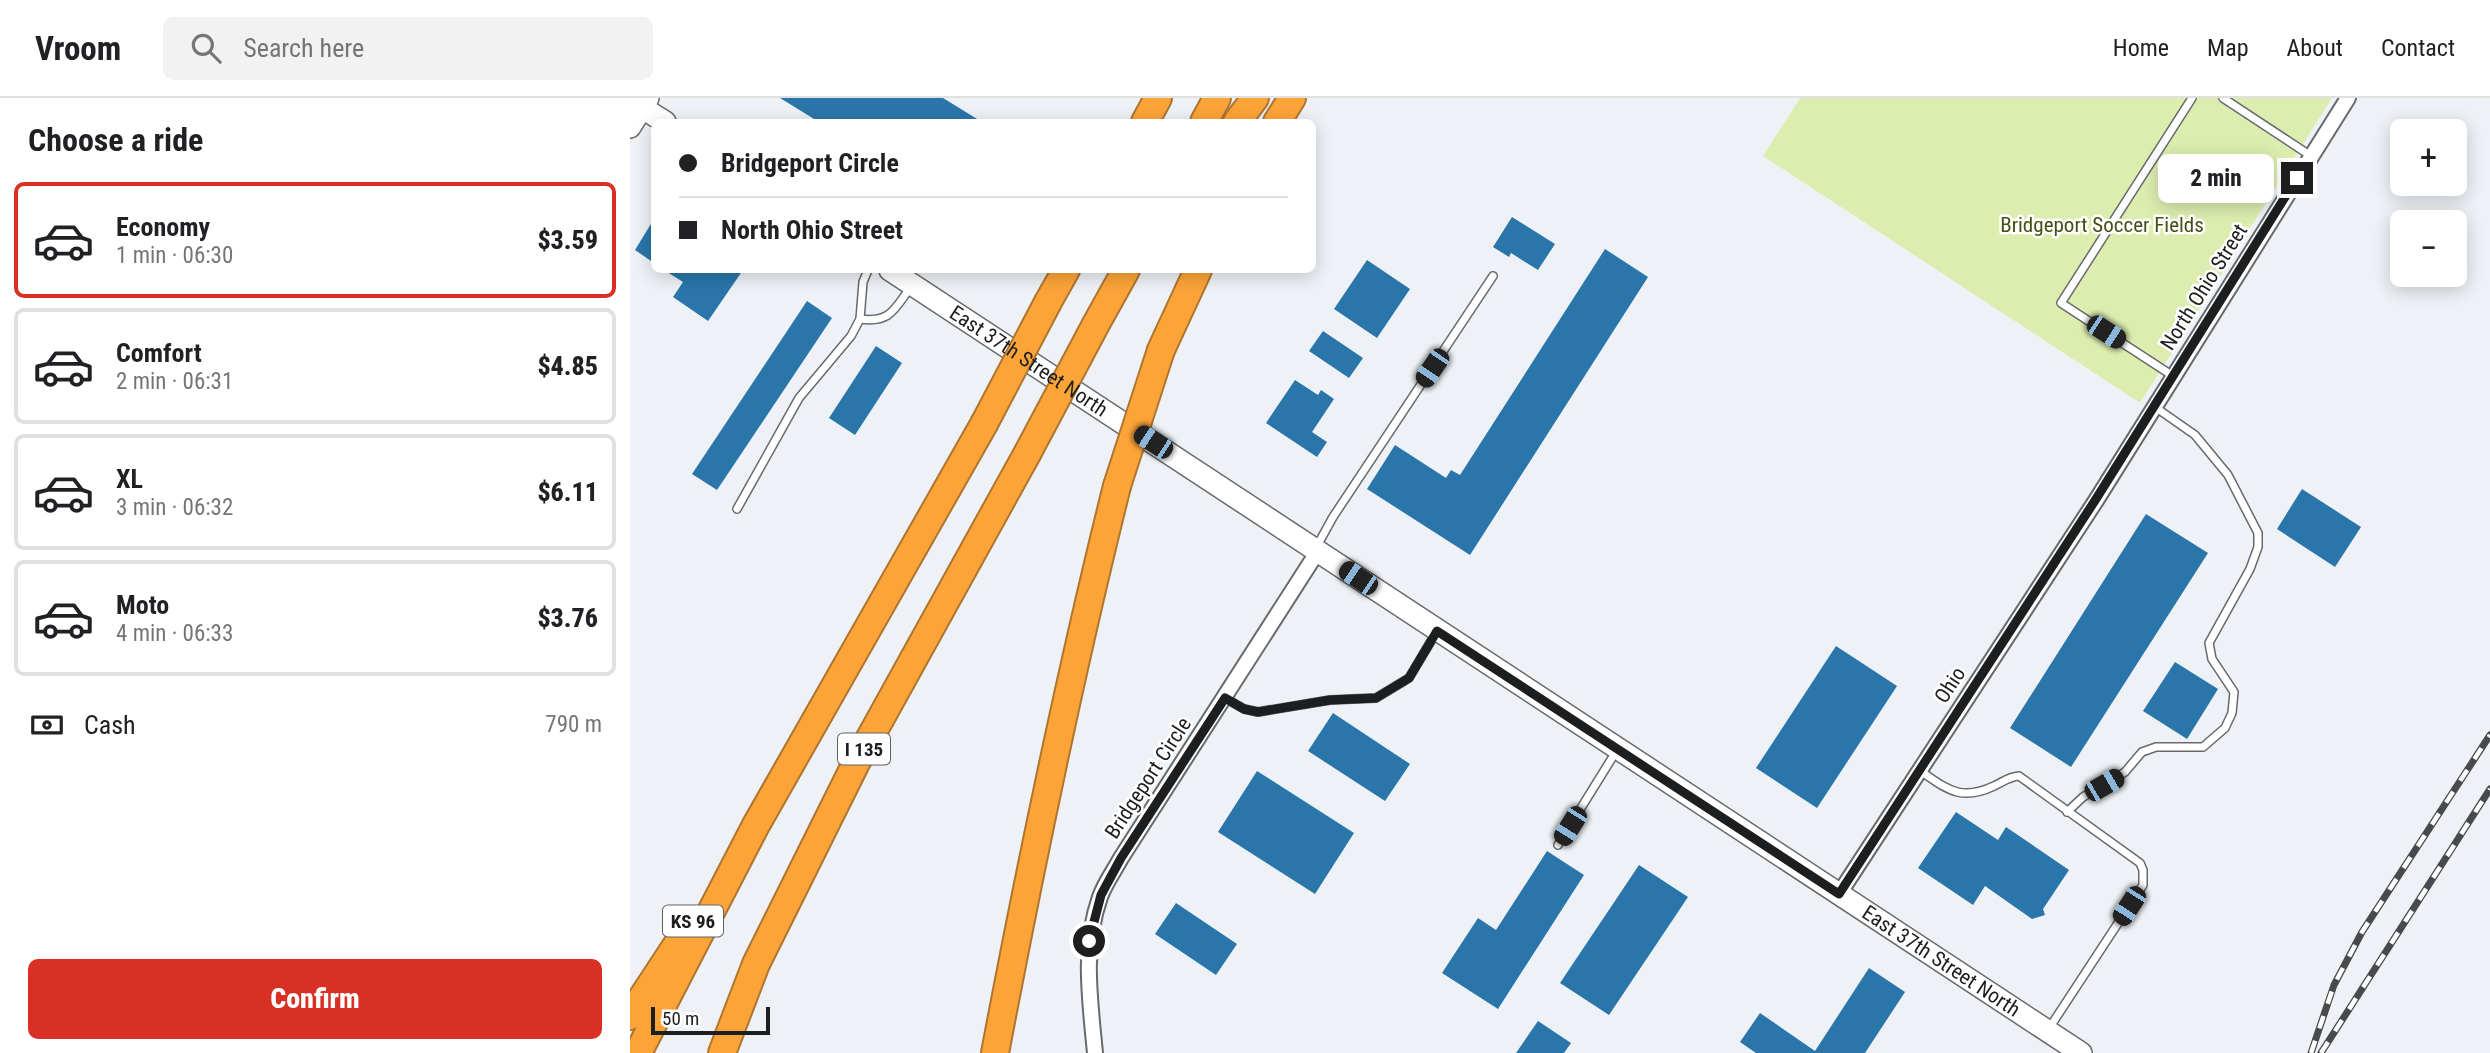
<!DOCTYPE html>
<meta charset="utf-8">
<style>
body{margin:0;font-family:"Roboto Condensed",sans-serif;background:#f2f2f2;color:#202124;height:100vh;display:flex;flex-direction:column;font-size:26px;white-space:nowrap}
*{box-sizing:border-box;margin:0}
p{font-size:23px;color:#757577}
.icon{flex:none;width:38px;height:38px;fill:none;stroke:currentColor;stroke-width:2;stroke-linecap:round;stroke-linejoin:round}
.map{position:relative;flex:1;overflow:hidden}
.drawer{display:flex;flex-direction:column;background:#fff;width:630px}
.drawer>*{flex:none}
.top-card{position:absolute;left:21px;top:21px;width:665px;height:154px;border-radius:10px;box-shadow:0 4px 18px #0003;display:grid;align-content:center;height:154px;padding:0 28px;background:#fff}
.fabs{position:absolute;left:1760px;top:21px;display:grid;gap:14px}
.fabs a{display:grid;place-items:center;width:77px;height:77px;border-radius:10px;background:#fff;box-shadow:0 4px 18px #0003;font-size:35px}
.scale{position:absolute;left:21px;bottom:18px;width:119px;box-sizing:border-box;padding-left:7px;border:4px solid #1c1e1f;border-top:0;font-size:19px;line-height:24px;white-space:nowrap;color:#1c1e1f;-webkit-text-stroke:5px #fff;paint-order:stroke}
.end{position:absolute;width:32px;height:32px;margin:-16px;border:9px solid #1c1e1f;background:#fff;box-shadow:0 0 0 4px #fff}
.from{border-radius:50%}
.bubble{position:absolute;height:49px;border-radius:10px;background:#fff;box-shadow:0 4px 18px #0003;font-size:23px;font-weight:800;line-height:49px;text-align:center}
.car{position:absolute;width:21px;height:42px;margin:-21px -10px;border-radius:9px;box-shadow:0 0 5px 2px #0007;background:linear-gradient(#222 24%,#8ab4d8 0 40%,#222 0 76%,#8ab4d8 0 86%,#222 0)}
.top-card b{display:flex;align-items:center;gap:24px;height:66px;font-size:26px}
.top-card b+b{border-top:2px solid #e0e0e0}
.top-card i{width:18px;height:18px;background:#202124}
ul{padding:0;list-style:none}
li{display:flex;align-items:center;gap:21px;height:116px;margin:0 14px 10px;padding:0 14px;border:4px solid #e0e0e0;border-radius:10px}
li div{flex:1}
li b{display:block;font-size:26px}
li em{font-style:normal;font-weight:800}
li.active{border-color:#d93025}
li>.icon{width:63px;height:63px;stroke-width:1.5}
h2{padding:0 28px;font-size:32px;line-height:84px}
.pay{display:flex;align-items:center;gap:18px;height:77px;padding:0 28px;font-size:26px}
.pay p{margin-inline-start:auto}
.primary-button{display:flex;gap:14px;margin-top:auto;padding:14px 28px}
.primary-button a{flex:1;height:80px;border-radius:10px;background:#d93025;color:#fff;font-size:28px;font-weight:800;line-height:80px;text-align:center}
header{display:flex;align-items:center;gap:42px;box-sizing:border-box;height:98px;padding:0 35px;background:#fff;border-bottom:2px solid #e0e0e0}
header strong{font-size:33px}
nav{display:flex;gap:38px;margin-inline-start:auto;font-size:24px}
.search{width:490px;height:63px;background:#f2f2f2;display:flex;align-items:center;gap:18px;box-sizing:border-box;padding:0 24px;border-radius:10px;color:#757577;font-size:26px}
main{display:flex;flex:1;min-height:0}
.map>svg:first-child{display:block}
</style>
<header>
<strong>Vroom</strong>
<div class="search"><svg class="icon" aria-label="search" viewBox="0 0 24 24"><circle cx="10" cy="10" r="6"/><path d="M15 15l6 6"/></svg>Search here</div>
<nav><a>Home</a><a>Map</a><a>About</a><a>Contact</a></nav>
</header>
<main>
<section class="drawer">
<h2>Choose a ride</h2>
<ul>
<li class="active"><svg class="icon" aria-label="car" viewBox="0 0 24 24"><path d="M5 17H2v-5l4-1 3-4h7l3 4 3 1v5h-3M9 17h6M6 11h13"/><circle cx="7" cy="17" r="2"/><circle cx="17" cy="17" r="2"/></svg><div><b>Economy</b><p>1 min · 06:30</p></div><em>$3.59</em></li>
<li><svg class="icon" aria-label="car" viewBox="0 0 24 24"><path d="M5 17H2v-5l4-1 3-4h7l3 4 3 1v5h-3M9 17h6M6 11h13"/><circle cx="7" cy="17" r="2"/><circle cx="17" cy="17" r="2"/></svg><div><b>Comfort</b><p>2 min · 06:31</p></div><em>$4.85</em></li>
<li><svg class="icon" aria-label="car" viewBox="0 0 24 24"><path d="M5 17H2v-5l4-1 3-4h7l3 4 3 1v5h-3M9 17h6M6 11h13"/><circle cx="7" cy="17" r="2"/><circle cx="17" cy="17" r="2"/></svg><div><b>XL</b><p>3 min · 06:32</p></div><em>$6.11</em></li>
<li><svg class="icon" aria-label="car" viewBox="0 0 24 24"><path d="M5 17H2v-5l4-1 3-4h7l3 4 3 1v5h-3M9 17h6M6 11h13"/><circle cx="7" cy="17" r="2"/><circle cx="17" cy="17" r="2"/></svg><div><b>Moto</b><p>4 min · 06:33</p></div><em>$3.76</em></li>
</ul>
<div class="pay"><svg class="icon" aria-label="cash" viewBox="0 0 24 24"><path d="M3 7h18v10H3z"/><circle cx="12" cy="12" r="2"/></svg>Cash<p>790 m</p></div>
<div class="primary-button"><a>Confirm</a></div>
</section>
<div class="map">
<svg width="1860" height="955" viewBox="0 0 1860 955">
<rect width="100%" height="100%" fill="#eef2f6"/>
<polygon fill="#ddedaf" points="1170,0 1702,0 1510,305 1133,58"/>
<g fill="#2a76aa">
<polygon points="150,0 313,0 352,24 189,24"/>
<polygon points="882,119 925,146 908,172 881,155 879,159 863,149"/>
<polygon points="24,121 24,165 5,152"/>
<polygon points="975,151 1018,179 840,457 737,391 765,347 816,380 821,372 830,377"/>
<polygon points="737,162 780,191 747,240 704,211"/>
<polygon points="34,172 113,172 78,223 43,199 53,184"/>
<polygon points="177,203 202,220 87,392 62,376"/>
<polygon points="693,233 733,260 719,280 679,253"/>
<polygon points="246,248 272,265 225,337 199,320"/>
<polygon points="665,282 688,297 691,292 704,301 682,334 697,344 687,359 636,325"/>
<polygon points="1672,391 1731,429 1705,469 1647,431"/>
<polygon points="1516,416 1578,455 1441,669 1380,630"/>
<polygon points="1206,548 1267,588 1187,710 1126,670"/>
<polygon points="1545,564 1588,591 1557,641 1513,613"/>
<polygon points="703,615 780,666 755,703 678,653"/>
<polygon points="627,673 724,735 685,796 588,734"/>
<polygon points="1326,714 1368,742 1376,729 1439,772 1413,811 1415,817 1402,821 1355,788 1343,807 1288,770"/>
<polygon points="917,753 954,777 868,911 812,875 848,820 866,832"/>
<polygon points="1009,767 1058,799 979,917 930,885"/>
<polygon points="546,805 607,846 586,877 525,836"/>
<polygon points="1239,870 1275,894 1235,955 1126,955 1110,944 1130,915 1185,953"/>
<polygon points="908,923 941,945 934,955 886,955"/>
</g>
<g fill="none" stroke-linecap="round" stroke-linejoin="round">
<defs>
<g id="lane">
<polyline points="1593,0 1681,58"/>
<path d="M230,221C260,225 264,212 280,190"/>
<polyline points="1543,278 1431,205 1562,0"/>
<polyline points="107,411 169,300 221,238 230,221 233,184 238,172"/>
<polyline points="687,448 703,419 863,178"/>
<polyline points="595,600 614,611 628,614 700,602 746,600 779,580 807,533"/>
<path d="M1289,672C1317,691 1330,704 1364,688C1373,684 1378,679 1389,678L1510,765L1513,772V787L1418,932"/>
<polyline points="1437,714 1453,699 1495,674 1512,654 1526,649 1573,649 1595,630 1602,615 1604,594 1582,561 1579,545 1620,471 1628,449 1628,435 1598,377 1565,337 1525,309"/>
<polyline points="928,747 987,652"/>
</g>
<g id="street">
<polyline points="1209,796 1467,401 1718,0"/>
<path d="M465,955C460,902 452,850 470,799C475,785 484,773 491,760L688,453"/>
</g>
<g id="secondary">
<polyline points="0,2 35,24"/>
<polyline points="0,29 18,0"/>
<path id="s1" d="M260,172L1451,955"/>
</g>
<g id="highway">
<polyline points="515,24 528,0"/>
<polyline points="574,24 587,0"/>
<polyline points="607,24 625,0"/>
<polyline points="647,24 662,0"/>
<polyline points="418,204 436,172"/>
<polyline points="466,226 496,172"/>
<polyline points="531,252 568,172"/>
<polyline points="0,918 48,845"/>
<polyline points="8,955 126,727 354,326"/>
<polyline points="92,955 126,866 226,665 397,356"/>
<path d="M365,955C401,765 440,576 487,388"/>
</g>
</defs>
<use href="#lane" stroke="#666a6d" stroke-width="10"/>
<use href="#street" stroke="#666a6d" stroke-width="18"/>
<use href="#secondary" stroke="#666a6d" stroke-width="24"/>
<use href="#highway" stroke="#ae7530" stroke-width="30"/>
<use href="#lane" stroke="#fff" stroke-width="7"/>
<use href="#street" stroke="#fff" stroke-width="14"/>
<use href="#secondary" stroke="#fff" stroke-width="21"/>
<use href="#highway" stroke="#fda439" stroke-width="26"/>
<defs>
<g id="rail">
<polyline points="1681,955 1704,887 1732,834 1860,637"/>
<polyline points="1691,955 1860,691"/>
</g>
</defs>
<use href="#rail" stroke="#484a4c" stroke-width="7"/>
<use href="#rail" stroke="#fff" stroke-width="4.5" stroke-dasharray="13" stroke-linecap="butt"/>
<defs>
<g id="highway-bridge">
<polyline points="354,326 418,204"/>
<polyline points="397,356 466,226"/>
<polyline points="487,388 531,252"/>
</g>
</defs>
<use href="#highway-bridge" stroke="#ae7530" stroke-width="30" stroke-linecap="butt"/>
<use href="#highway-bridge" stroke="#fda439" stroke-width="26"/>
</g>
<g fill="none" stroke-linecap="round" stroke-linejoin="round">
<polyline stroke="#1c1e1f" stroke-width="9" points="459,843 471,797 491,760 595,600 614,611 628,614 700,602 746,600 779,580 807,533 1209,796 1466,401 1667,80"/>
</g>
<g text-anchor="middle" stroke-width="5" stroke-linejoin="round" paint-order="stroke">
<g fill="#fff" stroke="#606262" stroke-width="2">
<rect x="208" y="635.5" width="52" height="31" rx="5"/>
<rect x="33" y="807.5" width="60" height="31" rx="5"/>
</g>
<g font-size="19" font-weight="bold" fill="#1c1e1f">
<text x="234" y="658">I 135</text>
<text x="63" y="830">KS 96</text>
</g>
<g font-size="21" fill="#434f13" stroke="#fff">
<text x="1472" y="134">Bridgeport Soccer Fields</text>
</g>
<g font-size="21" fill="#1c1e1f" stroke="#fff">
<text transform="translate(1574 189) rotate(-58)" y="7">North Ohio Street</text>
<text dy="7" stroke="none"><textPath href="#s1" startOffset="166">East 37th Street North</textPath></text>
<text transform="translate(1320 587) rotate(-57)" y="7">Ohio</text>
<text transform="translate(518 680) rotate(-57)" y="7">Bridgeport Circle</text>
<text dy="7" stroke="none"><textPath href="#s1" startOffset="1258">East 37th Street North</textPath></text>
</g>
</g>
</svg>
<div class="fabs">
<a>+</a>
<a>−</a>
</div>
<div class="scale">50 m</div>
<i class="end from" style="left:459px;top:843px"></i>
<i class="end" style="left:1667px;top:80px"></i>
<div class="bubble" style="left:1528px;top:56px;width:116px">2 min</div>
<i class="car" style="left:1476px;top:234px;rotate:123deg"></i>
<i class="car" style="left:802px;top:270px;rotate:214deg"></i>
<i class="car" style="left:523px;top:344px;rotate:303deg"></i>
<i class="car" style="left:728px;top:480px;rotate:304deg"></i>
<i class="car" style="left:1474px;top:687px;rotate:60deg"></i>
<i class="car" style="left:940px;top:728px;rotate:212deg"></i>
<i class="car" style="left:1499px;top:808px;rotate:213deg"></i>
<div class="top-card">
<b><i class="from"></i>Bridgeport Circle</b>
<b><i></i>North Ohio Street</b>
</div>
</div>
</main>
